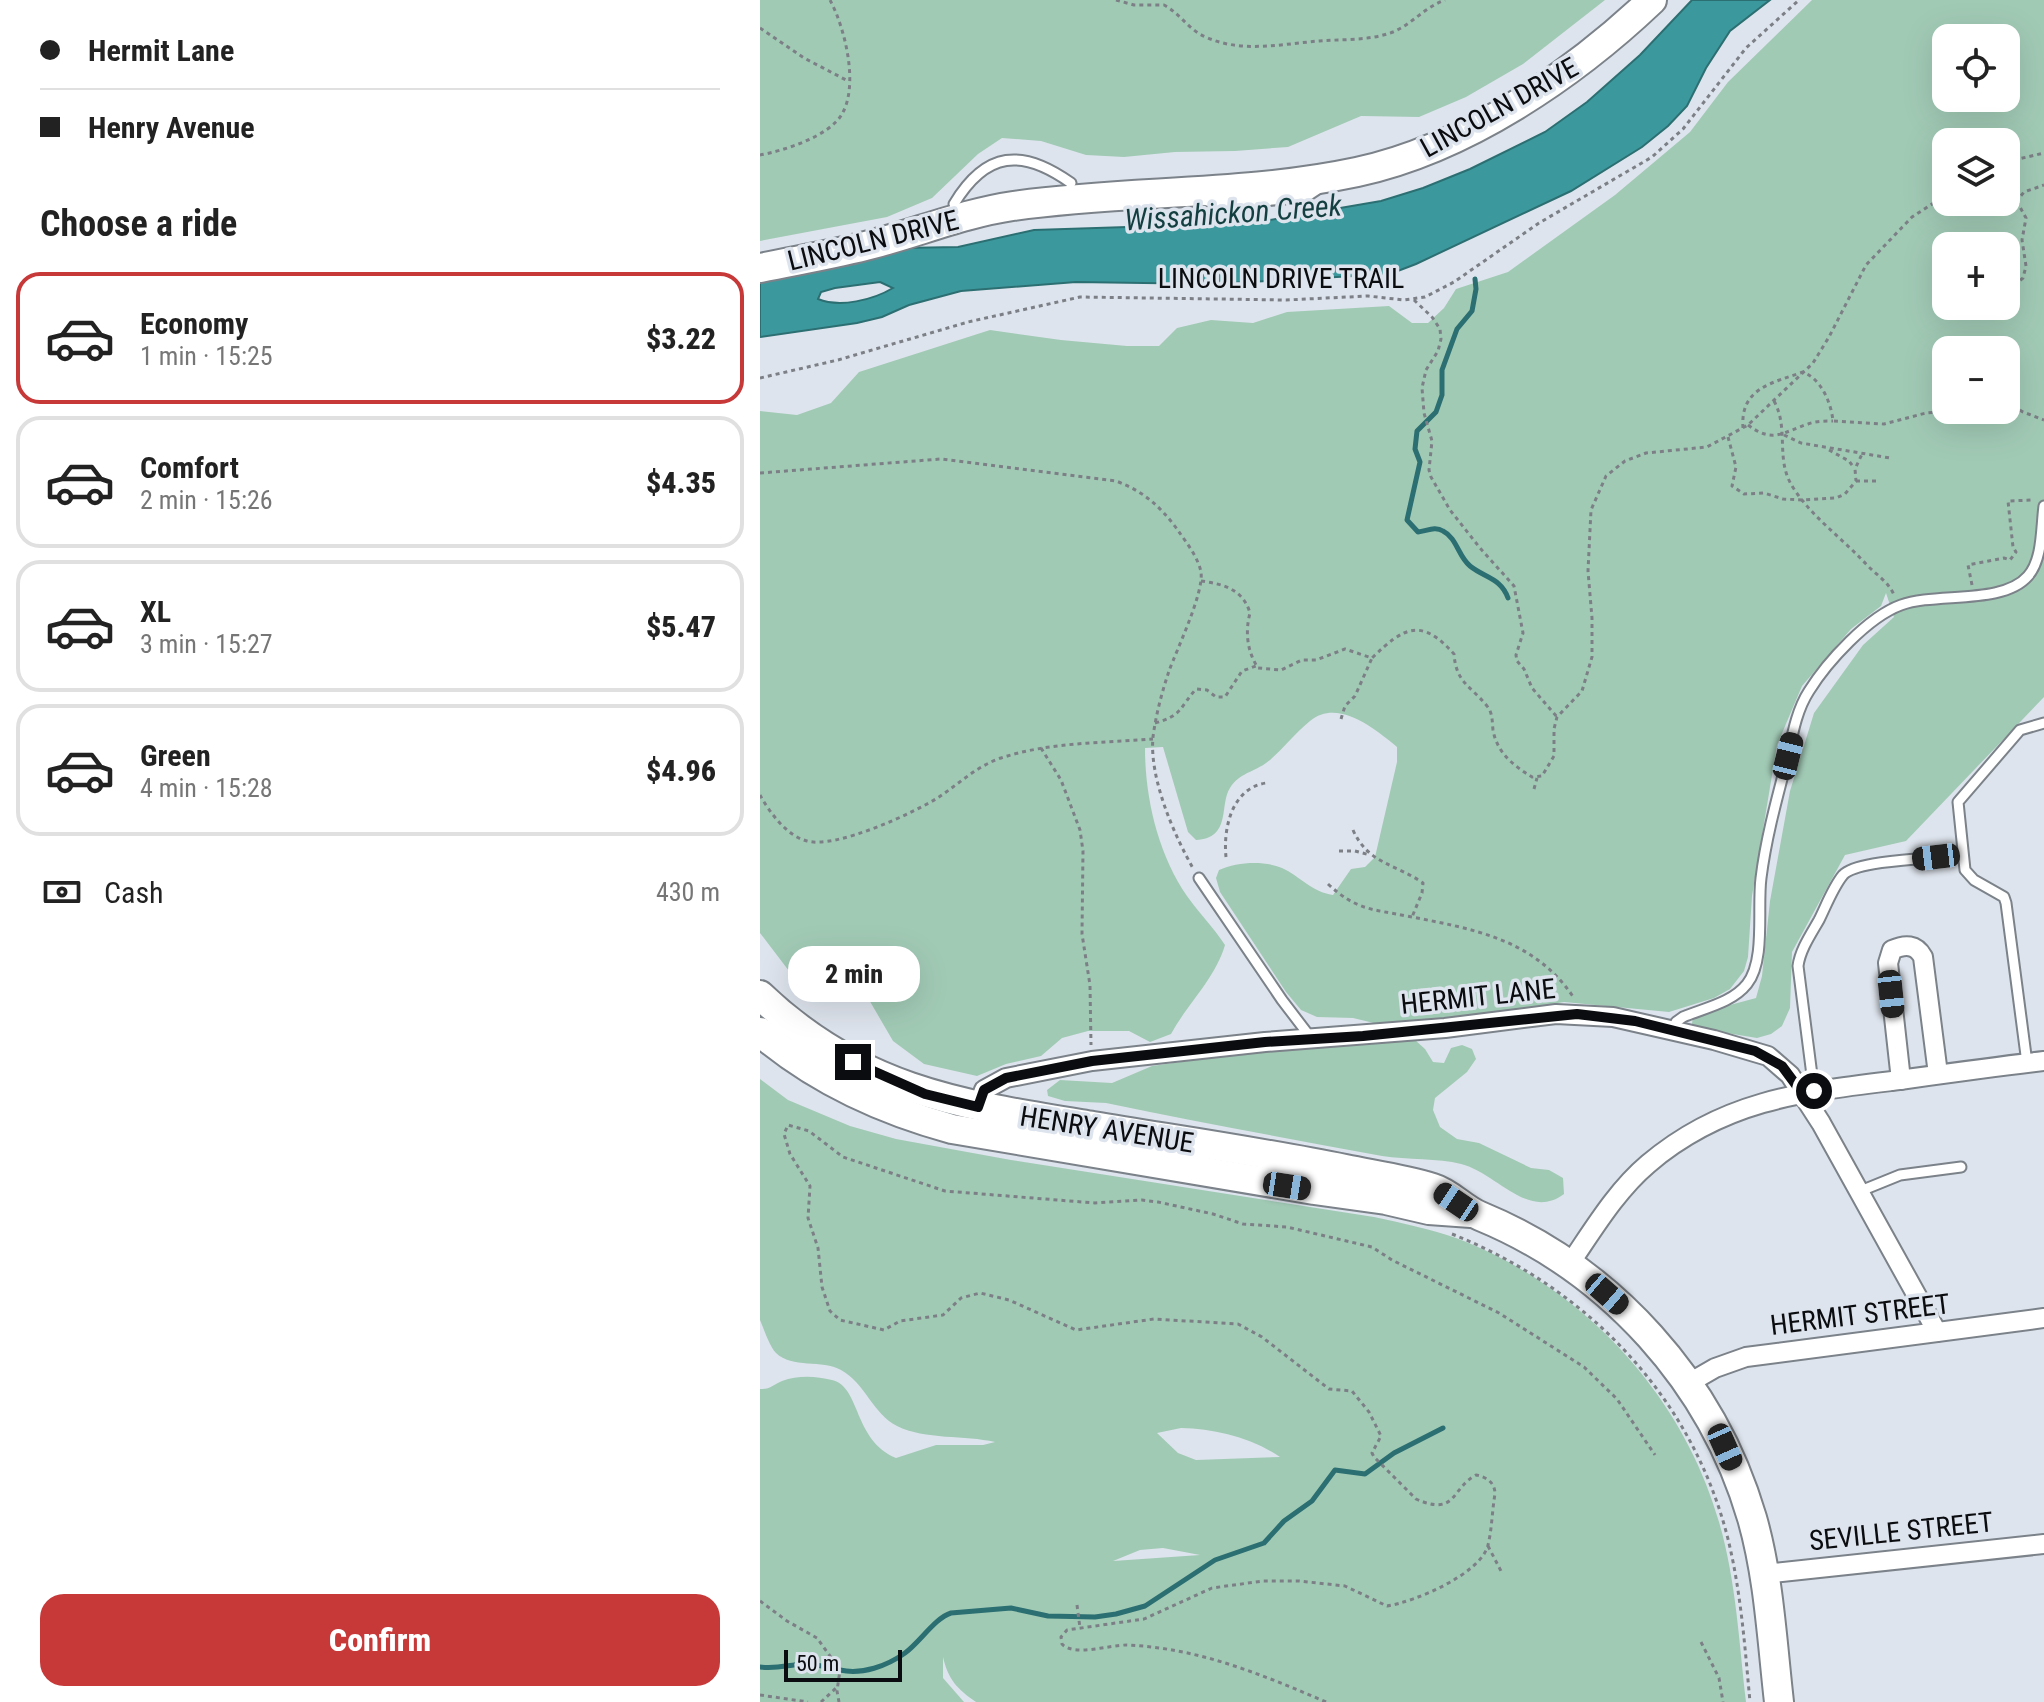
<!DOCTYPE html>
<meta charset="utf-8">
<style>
body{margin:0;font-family:"Roboto Condensed",sans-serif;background:#f2f2f2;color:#222;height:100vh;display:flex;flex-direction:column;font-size:30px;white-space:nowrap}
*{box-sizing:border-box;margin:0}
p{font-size:26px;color:#767676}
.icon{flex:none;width:44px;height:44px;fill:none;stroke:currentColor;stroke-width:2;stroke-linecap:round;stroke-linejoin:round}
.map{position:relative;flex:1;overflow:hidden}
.drawer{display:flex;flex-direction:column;background:#fff;width:760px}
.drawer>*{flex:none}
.hud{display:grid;align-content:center;height:176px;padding:0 40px;background:#fff}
.controls{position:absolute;left:1172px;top:24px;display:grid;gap:16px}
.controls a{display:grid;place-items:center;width:88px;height:88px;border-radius:16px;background:#fff;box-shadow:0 8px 32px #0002;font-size:40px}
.scale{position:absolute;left:24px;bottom:20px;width:118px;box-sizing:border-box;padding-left:8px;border:4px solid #0a0c0f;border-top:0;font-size:22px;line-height:28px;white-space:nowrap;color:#0a0c0f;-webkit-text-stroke:6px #dee4ed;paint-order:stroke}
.end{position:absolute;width:36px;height:36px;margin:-18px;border:10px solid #0a0c0f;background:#fff;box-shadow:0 0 0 4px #fff}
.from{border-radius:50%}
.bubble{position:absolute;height:56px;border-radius:24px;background:#fff;box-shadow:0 8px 32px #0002;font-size:26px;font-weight:800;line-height:56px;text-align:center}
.car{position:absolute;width:24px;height:48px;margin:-24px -12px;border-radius:10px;box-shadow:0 0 6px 2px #0007;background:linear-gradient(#222 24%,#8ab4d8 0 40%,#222 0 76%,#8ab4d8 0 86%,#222 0)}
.hud b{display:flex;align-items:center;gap:28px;height:76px;font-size:30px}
.hud b+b{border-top:2px solid #e0e0e0}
.hud i{width:20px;height:20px;background:#222}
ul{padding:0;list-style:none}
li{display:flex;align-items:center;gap:24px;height:132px;margin:0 16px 12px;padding:0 24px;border:4px solid #e0e0e0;border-radius:24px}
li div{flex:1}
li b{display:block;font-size:30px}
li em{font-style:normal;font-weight:800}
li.active{border-color:#c73839}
li>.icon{width:72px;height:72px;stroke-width:1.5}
h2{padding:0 40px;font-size:36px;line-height:96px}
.pay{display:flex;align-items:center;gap:20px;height:88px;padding:0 40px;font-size:30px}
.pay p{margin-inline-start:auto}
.primary-button{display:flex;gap:16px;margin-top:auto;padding:16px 40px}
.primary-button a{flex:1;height:92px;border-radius:24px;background:#c73839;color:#fff;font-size:32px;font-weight:800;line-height:92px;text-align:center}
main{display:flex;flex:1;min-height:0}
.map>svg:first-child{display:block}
</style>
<main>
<section class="drawer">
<div class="hud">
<b><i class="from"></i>Hermit Lane</b>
<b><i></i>Henry Avenue</b>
</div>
<h2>Choose a ride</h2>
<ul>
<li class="active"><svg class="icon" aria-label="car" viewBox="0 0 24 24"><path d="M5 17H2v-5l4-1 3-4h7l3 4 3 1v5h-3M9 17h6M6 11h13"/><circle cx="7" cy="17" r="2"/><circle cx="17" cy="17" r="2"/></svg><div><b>Economy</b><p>1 min · 15:25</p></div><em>$3.22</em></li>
<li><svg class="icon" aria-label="car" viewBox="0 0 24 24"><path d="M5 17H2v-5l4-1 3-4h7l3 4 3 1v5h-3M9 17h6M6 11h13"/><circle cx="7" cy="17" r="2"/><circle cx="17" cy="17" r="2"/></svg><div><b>Comfort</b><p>2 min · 15:26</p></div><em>$4.35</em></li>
<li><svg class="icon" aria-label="car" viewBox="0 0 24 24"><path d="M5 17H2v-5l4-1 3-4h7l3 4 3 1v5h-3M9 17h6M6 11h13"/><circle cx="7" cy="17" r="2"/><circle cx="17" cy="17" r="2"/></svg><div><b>XL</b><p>3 min · 15:27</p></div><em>$5.47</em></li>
<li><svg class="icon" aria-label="car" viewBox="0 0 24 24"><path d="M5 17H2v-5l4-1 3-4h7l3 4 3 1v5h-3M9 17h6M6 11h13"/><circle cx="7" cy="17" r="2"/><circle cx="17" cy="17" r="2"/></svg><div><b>Green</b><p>4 min · 15:28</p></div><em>$4.96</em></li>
</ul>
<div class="pay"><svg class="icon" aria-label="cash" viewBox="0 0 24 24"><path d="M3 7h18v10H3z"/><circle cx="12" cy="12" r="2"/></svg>Cash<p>430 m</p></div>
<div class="primary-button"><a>Confirm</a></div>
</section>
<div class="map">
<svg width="1284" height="1702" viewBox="0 0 1284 1702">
<rect width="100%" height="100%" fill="#dee4ed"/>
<g fill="#a1cab5" fill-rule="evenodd">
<polygon points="0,0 845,0 763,64 706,97 659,117 601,116 528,147 475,151 415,152 364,157 326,155 281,141 242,138 218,154 172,198 127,217 0,241"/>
<path d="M1052,0H1284V697L1146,841L1085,855L1032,952L1030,1008L1022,1026L1011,1034L997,1038L942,1029L932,1024L933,1015L996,998L1002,976L1010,901L1030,791L1054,713L1103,645L1134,617L1126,593L1121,606L1091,629L1042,686L1017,745L992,896L988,957L984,971L970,989L954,998L909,1012L804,1002L710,1017L618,1024L593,1018L557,1017L541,1010L526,992L460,892L456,878L459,870C477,862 503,860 522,868C541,877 552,892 573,895L591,869L605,867L615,857L637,762V747C615,729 578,698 550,721C535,733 524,748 510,760C496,772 480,772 470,788C459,805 472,838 436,840L428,832L403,747L385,748C385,798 398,854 427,896C439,913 454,928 465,945C455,979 428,1003 411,1034L390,1042L369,1031H328L302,1038L281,1056L246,1064L217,1076L164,1064L133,1041L101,986L84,976L43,979L29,971L0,933V411L37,415L71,403L99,372L230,330L301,340L367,346H399L417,328L451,320L493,323L527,312L629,306L652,323H668L684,308L696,289L748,272L855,195L930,132L968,82ZM1186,38H1246V98H1186ZM1186,142H1246V202H1186ZM1186,246H1246V306H1186ZM1186,350H1246V410H1186Z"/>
<path d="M655,1040L665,1049L673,1062L684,1063L691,1048L702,1045L712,1049L716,1059L707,1072L675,1098L673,1110L680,1127L697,1139L719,1143L771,1168L789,1170L803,1178L804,1194C768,1221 737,1173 701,1164C678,1158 647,1160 622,1156C530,1139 438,1122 346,1103L305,1101L288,1096L287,1090L300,1080L352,1083L392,1066L526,1047L588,1041Z"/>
<path d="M0,1079L28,1100L90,1126L136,1139L251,1160L614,1217C642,1223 670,1229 696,1238C821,1285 923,1394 959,1522C976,1580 979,1642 986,1702H216C197,1689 188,1679 183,1657V1678L204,1702H0V1389C10,1390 14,1384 22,1381C38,1375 56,1376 72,1380C101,1387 93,1440 136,1458L176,1445H223L235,1442C205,1435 165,1440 137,1426C113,1414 105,1383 81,1370C62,1359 32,1369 16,1353C9,1346 4,1329 0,1320ZM421,1428C455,1429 491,1437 520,1457L436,1460L418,1453L397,1433ZM403,1548L440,1555L353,1561L380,1550Z"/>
</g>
<path fill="#3b999d" stroke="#2c6f72" stroke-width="2" fill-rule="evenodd" d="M932,0H1010L970,31L946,68L927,106L908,126L882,147L811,191L656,264L630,274L452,284L316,282L201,291L149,305L122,317L97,323L0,337V278L141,248L198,247L274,230L492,223L621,201L663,188L710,169L785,132L827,102L880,55ZM120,282L133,288C113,300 80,308 58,299L61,292L75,288Z"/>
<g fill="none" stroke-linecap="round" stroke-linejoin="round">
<g stroke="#2c6f72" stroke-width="5">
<path d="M715,279L716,289L712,311L697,329L682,370V395L676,412L657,431L655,449L660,462L647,520L658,532C667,531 675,526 683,531C697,538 698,556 710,566C725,578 741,578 748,598"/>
<path d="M0,1667C18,1669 27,1665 43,1664C56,1663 68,1668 80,1670C102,1675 127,1666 145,1653C160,1642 175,1618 191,1613L251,1608L288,1616L335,1617L356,1614L385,1606L455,1560L504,1543L524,1521L552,1501L575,1470L605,1474L634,1453L683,1428"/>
</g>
<defs>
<g id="service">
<polyline points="444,200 460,205 546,197 561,187"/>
<path d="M194,204C226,151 262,148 311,183"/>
<polyline points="439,878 522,1000 551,1038"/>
<path d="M914,1031L916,1022L923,1017C944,1008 972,1003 987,984C1006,960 997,908 1001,878C1006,838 1017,798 1027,760C1032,737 1036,711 1049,691C1067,662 1108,617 1141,605C1176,592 1243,605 1268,576C1283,559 1281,527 1284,506"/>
<polyline points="1267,1063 1246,903 1244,897 1214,880 1205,870 1198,802 1260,730 1284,723"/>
<path d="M1054,1091L1038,966C1040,950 1051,934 1059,920C1066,906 1073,887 1083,875C1096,861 1156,860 1176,857"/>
<polyline points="1098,1192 1140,1175 1201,1167"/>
</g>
<g id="minor">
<path d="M1141,1080L1128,963L1132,950C1145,944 1156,944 1163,957L1178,1074"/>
<polyline points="218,1107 224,1090 246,1078 332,1061 505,1042 685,1028 796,1014 853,1017 954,1040 1008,1056 1030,1075 1061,1123 1177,1332"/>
<path d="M809,1265C833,1230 856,1191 888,1164C962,1101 1040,1092 1132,1081C1183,1074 1233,1067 1284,1061"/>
<polyline points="929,1383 955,1368 986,1357 1284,1318"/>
<polyline points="1004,1574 1284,1544"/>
</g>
<g id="primary">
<path d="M0,268C38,260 76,254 113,244C159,232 205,213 253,206C367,190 484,196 597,172C705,149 813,75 892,0"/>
<path d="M0,995C100,1091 203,1105 333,1126C417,1140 502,1152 585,1169C614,1175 644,1179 673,1188C690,1193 703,1209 720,1216C851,1270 952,1382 992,1518C1009,1577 1012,1641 1019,1702"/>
<path d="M0,1032C55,1079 122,1110 192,1129L554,1190L626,1200L669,1210L711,1213"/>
</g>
</defs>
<use href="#service" stroke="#7c8289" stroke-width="13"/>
<use href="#minor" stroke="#7c8289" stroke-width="22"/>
<use href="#primary" stroke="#7c8289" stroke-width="32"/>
<g stroke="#7c8086" stroke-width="3" stroke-dasharray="4 4" stroke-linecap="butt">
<path d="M356,0L374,5H404C421,14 429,31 448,38C483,53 522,44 559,41C583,39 609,41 633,32C652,24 665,7 685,0"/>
<polyline points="0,28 44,58 88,81"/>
<path d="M0,155C23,151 70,136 82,114C99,85 85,28 70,0"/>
<polyline points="1246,162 1284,153"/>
<polyline points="1256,202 1264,192 1284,185"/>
<polyline points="1250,292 1252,287 1263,278 1266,266 1262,240 1266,218 1250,189 1251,161"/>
<polyline points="654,300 672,317 680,329 681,339 678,351 666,370 662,388 664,413 672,441 669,470 671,477 690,510 720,548 754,586 763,633 756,655 757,661 764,669 772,688 797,717"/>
<polyline points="0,378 78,360 208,322 320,297 526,300 608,296 644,300 665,297 694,282 779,223 892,157 923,129 986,48 1039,0"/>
<path d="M1014,401C1030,430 1014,460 1034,489C1053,518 1082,538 1106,564C1116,575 1128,581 1134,595"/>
<polyline points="1246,402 1263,412 1284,420"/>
<path d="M988,425C1013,444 1023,432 1048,424C1056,421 1065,421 1073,421"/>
<path d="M983,428C980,388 1012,383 1043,372C1061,379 1071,402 1073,421L1124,424L1166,413L1199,410"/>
<polyline points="1024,435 1041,443 1130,458"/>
<polyline points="968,437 976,467 972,486 984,494 1004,493 1023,499 1042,500 1076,498 1085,494 1096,481 1095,469 1102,454"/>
<polyline points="1069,450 1089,461 1094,468"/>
<path d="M0,473L181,459L356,481C383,491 400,506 417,529C426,542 438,557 441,572C444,593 417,649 409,671C402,692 396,714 393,737C389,778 414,835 434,870"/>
<polyline points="1096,481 1116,481"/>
<path d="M441,581C463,584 483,589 490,613C485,632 487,651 498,668L521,670L542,660H556L585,649L612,658C644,627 661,617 694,654C696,683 711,686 727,706C733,713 732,722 733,730C737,753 754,766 772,777L782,776L794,756V729L797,717L822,691L832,657V618L828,571L831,510L846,476L865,461L886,453L947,447L988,425L1053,363L1069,337L1106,265L1152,217L1186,195"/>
<polyline points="1212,585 1208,565 1244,558 1250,560 1256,552 1253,547 1248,501 1272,500"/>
<polyline points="581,719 585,706 595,696 612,658"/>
<path d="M395,723C422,716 420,707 436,689L447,690L456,697H465L482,671L496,666"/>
<polyline points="281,748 301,780 320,830 323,851 322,934 330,985 331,1045"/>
<polyline points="774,789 777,778"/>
<path d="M0,795C10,813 27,836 47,841C76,849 154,813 179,797C200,783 217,766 241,758C289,742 343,743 393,739"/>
<path d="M593,830C608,864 636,864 663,883L662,893L652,917"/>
<polyline points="579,851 595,851 610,855"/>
<path d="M466,857C463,828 472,788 506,783"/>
<path d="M568,884C596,910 611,909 647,916C712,929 774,938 814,998"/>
<path d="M692,1234C827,1288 932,1396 968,1539C981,1592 985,1648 990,1702"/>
<polyline points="728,1546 741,1571"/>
<polyline points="0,1601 27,1621 57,1638 80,1670 77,1691 79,1702"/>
<polyline points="317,1605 320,1628"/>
<polyline points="941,1642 959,1678 963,1702"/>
<polyline points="0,1695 48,1702"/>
<polyline points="61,1702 76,1688"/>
<path d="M566,1702C501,1674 438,1648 367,1645C348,1645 314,1657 302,1644L301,1637L307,1630L384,1619L452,1588L503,1581H539L585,1586L627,1606C654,1602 721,1574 728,1545C732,1529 732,1511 735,1494C735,1483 727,1477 716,1475C691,1488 697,1517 656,1499L614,1457L612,1453L621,1436L609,1412L592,1391L569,1389L502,1337L478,1324L394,1319L316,1330L249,1300L220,1293L201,1298L183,1315L140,1321L124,1330L80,1320L70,1311L62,1287L58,1248L48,1218L50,1186L30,1154L24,1134L28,1125L49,1131L83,1157L185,1191L335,1203L382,1200L398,1202L453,1214L483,1224L527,1227L612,1247L632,1260L739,1313L824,1367L857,1399L895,1455"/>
</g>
<use href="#service" stroke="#fff" stroke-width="9"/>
<use href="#minor" stroke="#fff" stroke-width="18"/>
<use href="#primary" stroke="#fff" stroke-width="28"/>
</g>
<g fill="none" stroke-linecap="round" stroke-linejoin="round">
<polyline stroke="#0a0c0f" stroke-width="10" points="93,1062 165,1094 218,1107 224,1090 246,1078 332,1061 505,1042 603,1036 817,1014 875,1021 995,1051 1022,1066 1042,1093 1054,1091"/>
</g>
<g text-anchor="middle" stroke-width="7" stroke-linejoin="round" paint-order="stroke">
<g font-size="28" fill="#0a0c0f" stroke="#dee4ed">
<text transform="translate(739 107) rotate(-29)" y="10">LINCOLN DRIVE</text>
<text transform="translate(113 240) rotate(-14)" y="10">LINCOLN DRIVE</text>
<text x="521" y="288">LINCOLN DRIVE TRAIL</text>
<text transform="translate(718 996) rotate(-6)" y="10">HERMIT LANE</text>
<text transform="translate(347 1129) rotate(9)" y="10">HENRY AVENUE</text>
<text transform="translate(1100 1314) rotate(-7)" y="10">HERMIT STREET</text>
<text transform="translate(1141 1531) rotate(-6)" y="10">SEVILLE STREET</text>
</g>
<g font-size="30" font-style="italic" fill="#133f41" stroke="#dee4ed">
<text transform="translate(473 213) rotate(-4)" y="10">Wissahickon Creek</text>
</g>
</g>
</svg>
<div class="controls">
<a><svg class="icon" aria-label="locate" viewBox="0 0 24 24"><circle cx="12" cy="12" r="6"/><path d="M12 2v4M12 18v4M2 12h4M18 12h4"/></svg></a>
<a><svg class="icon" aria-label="layers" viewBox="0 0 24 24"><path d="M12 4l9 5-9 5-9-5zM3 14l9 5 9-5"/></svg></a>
<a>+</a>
<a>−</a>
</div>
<div class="scale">50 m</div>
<i class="end from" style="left:1054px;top:1091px"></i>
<i class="end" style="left:93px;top:1062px"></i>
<div class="bubble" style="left:28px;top:946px;width:132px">2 min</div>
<i class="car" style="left:1028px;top:756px;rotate:14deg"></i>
<i class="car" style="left:1176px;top:857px;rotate:263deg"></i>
<i class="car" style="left:1131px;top:994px;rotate:174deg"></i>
<i class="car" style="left:527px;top:1186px;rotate:99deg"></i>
<i class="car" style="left:696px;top:1202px;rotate:304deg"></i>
<i class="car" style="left:847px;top:1294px;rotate:131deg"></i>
<i class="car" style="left:965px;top:1447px;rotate:156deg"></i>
</div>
</main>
